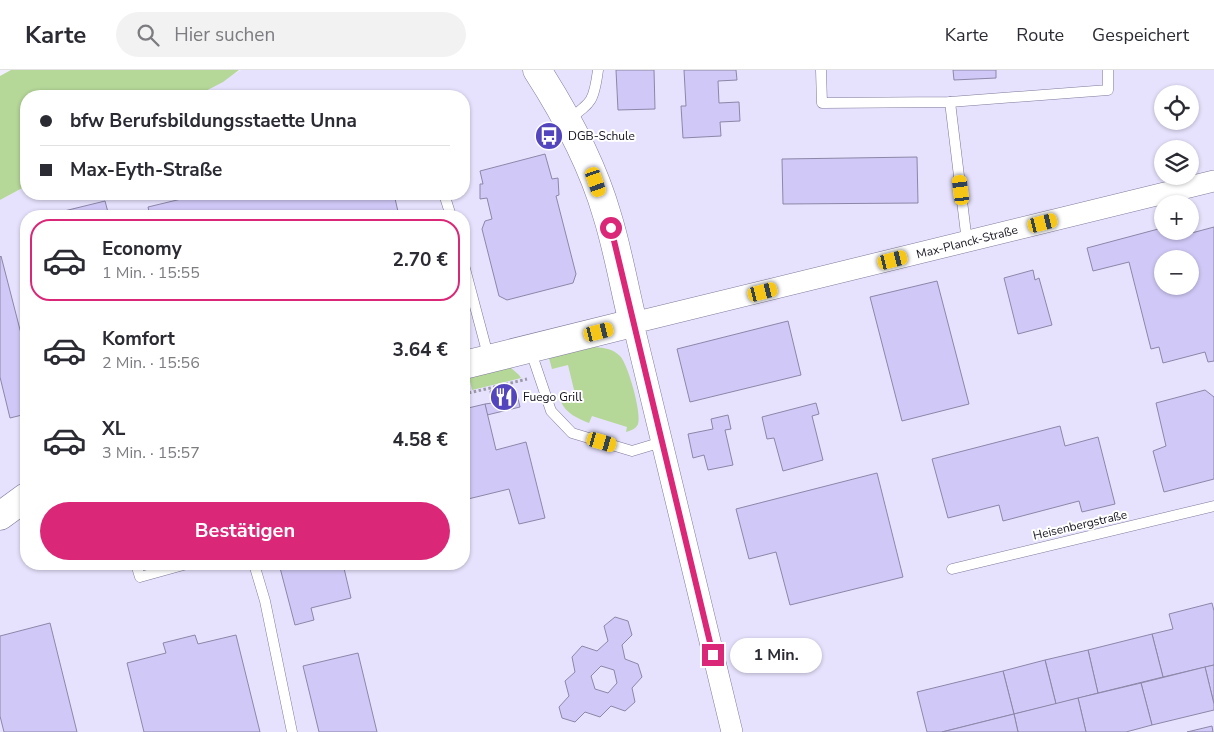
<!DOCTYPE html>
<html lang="de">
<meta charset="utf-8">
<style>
body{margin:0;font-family:"Nunito Sans",sans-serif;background:#f2f2f3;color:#2b2b33;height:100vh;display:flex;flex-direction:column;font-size:19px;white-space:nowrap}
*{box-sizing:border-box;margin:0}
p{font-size:16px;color:#7c7c81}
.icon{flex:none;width:28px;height:28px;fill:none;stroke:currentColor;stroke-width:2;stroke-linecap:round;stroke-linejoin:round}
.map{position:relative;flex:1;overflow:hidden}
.side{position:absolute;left:20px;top:140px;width:450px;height:360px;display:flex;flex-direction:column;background:#fff;border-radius:20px;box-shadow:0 1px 4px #0004}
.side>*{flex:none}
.guide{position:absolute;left:20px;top:20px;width:450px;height:110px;border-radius:20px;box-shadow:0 1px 4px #0004;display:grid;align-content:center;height:110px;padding:0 20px;background:#fff}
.fabs{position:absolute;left:1154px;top:15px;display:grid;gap:10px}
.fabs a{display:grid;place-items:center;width:45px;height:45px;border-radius:50%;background:#fff;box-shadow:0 1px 4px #0004;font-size:25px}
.end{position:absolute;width:22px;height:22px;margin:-11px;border:6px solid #db2777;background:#fff;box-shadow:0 0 0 2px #fff}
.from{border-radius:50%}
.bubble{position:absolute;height:35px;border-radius:18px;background:#fff;box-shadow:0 1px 4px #0004;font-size:16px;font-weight:700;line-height:35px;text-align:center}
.car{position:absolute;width:15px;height:30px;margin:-15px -8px;border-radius:6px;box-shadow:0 0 4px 1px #0007;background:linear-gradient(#f5c518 24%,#345 0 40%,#f5c518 0 76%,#345 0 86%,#f5c518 0)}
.guide b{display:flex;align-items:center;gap:18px;height:48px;font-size:19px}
.guide b+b{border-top:1px solid #e1e1e2}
.guide i{width:12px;height:12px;background:#2b2b33}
ul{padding:9px 0 0;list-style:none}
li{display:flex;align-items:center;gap:15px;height:82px;margin:0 10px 8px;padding:0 10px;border:2px solid transparent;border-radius:20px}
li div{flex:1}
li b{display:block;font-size:19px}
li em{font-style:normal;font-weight:700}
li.current{border-color:#db2777}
li>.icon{width:45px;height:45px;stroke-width:1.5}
.primary-button{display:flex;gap:10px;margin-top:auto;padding:10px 20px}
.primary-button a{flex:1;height:58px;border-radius:30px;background:#db2777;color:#fff;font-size:20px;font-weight:700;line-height:58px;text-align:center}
header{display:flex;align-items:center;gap:30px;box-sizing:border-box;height:70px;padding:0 25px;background:#fff;border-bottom:1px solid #e1e1e2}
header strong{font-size:24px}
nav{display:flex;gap:28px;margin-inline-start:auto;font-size:18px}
.search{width:350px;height:45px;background:#f2f2f3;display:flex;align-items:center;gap:12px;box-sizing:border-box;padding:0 18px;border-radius:28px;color:#7c7c81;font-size:19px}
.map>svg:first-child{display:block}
</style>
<header>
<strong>Karte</strong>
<div class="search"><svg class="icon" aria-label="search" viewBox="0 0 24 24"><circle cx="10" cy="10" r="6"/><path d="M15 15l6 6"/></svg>Hier suchen</div>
<nav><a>Karte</a><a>Route</a><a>Gespeichert</a></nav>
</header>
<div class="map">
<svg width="1214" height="662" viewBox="0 0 1214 662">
<rect width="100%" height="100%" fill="#f1effe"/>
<path fill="#e6e2fd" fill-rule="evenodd" d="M241,0H1214V662H0V130L26,116V124H464V26H196ZM1162,24H1190V51H1162ZM1162,79H1190V106H1162ZM1162,134H1190V161H1162ZM26,146H464V494H26ZM1162,189H1190V216H1162Z"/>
<g fill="#b5d798">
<polygon points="11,0 239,0 223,12 196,26 26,26 26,116 0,130 0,6"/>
<path d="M595,277C605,278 613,279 620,286C628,294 642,344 638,354C636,359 630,361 626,362L627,357L592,346L589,353C577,348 567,344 561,332L576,328L568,295L552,299L549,288Z"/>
<polygon points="510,297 519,305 521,308 472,320 469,307"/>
</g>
<g fill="#d0c9f7" stroke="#8c87a8" fill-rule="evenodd">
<polygon points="616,0 654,0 655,39 618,40"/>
<polygon points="684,0 736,0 737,10 718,11 719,33 739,32 740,51 720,52 721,66 683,68 681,36 686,36"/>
<polygon points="953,0 996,0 996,8 954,10"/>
<polygon points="545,84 552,109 558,108 559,125 556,126 576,204 573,213 507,230 499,226 482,159 485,151 492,149 487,128 480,129 480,114 483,114 480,101"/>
<polygon points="917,87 918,133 783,134 782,89"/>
<polygon points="202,124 394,124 399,146 150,146 148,137"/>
<polygon points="105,131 109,146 57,146 56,143"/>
<path d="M1214,157V291L1208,292L1205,282L1163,293L1159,277L1151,279L1129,192L1093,201L1087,178L1162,158V161H1171L1173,168ZM1162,189H1190V216H1162Z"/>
<polygon points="1,186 26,283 26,344 10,348 0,307 0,187"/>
<polygon points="1033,200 1035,210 1039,208 1052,255 1018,264 1004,208"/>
<polygon points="937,211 969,334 902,351 870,227"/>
<polygon points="788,251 801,305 690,332 677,279"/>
<polygon points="511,316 512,321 516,320 520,337 487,345 485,334 492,333 490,321"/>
<polygon points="1205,320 1214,327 1214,409 1164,422 1153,381 1166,376 1156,333"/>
<polygon points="816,333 819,344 812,346 823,390 783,401 774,368 767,369 762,347"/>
<polygon points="485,334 496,380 526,372 545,448 519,454 509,419 464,430 464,339"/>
<polygon points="728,345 731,359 725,360 733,395 708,400 704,385 693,388 688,364 713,359 711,349"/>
<polygon points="1060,356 1065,376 1098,367 1115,434 1082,442 1079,431 1003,451 999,435 948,448 932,389"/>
<polygon points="877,403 903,507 790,535 776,482 749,489 736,439"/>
<polygon points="279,494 343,494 351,528 311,538 314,550 295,555"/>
<polygon points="1212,533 1214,541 1214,595 1163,607 1152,564 1173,559 1169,544"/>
<path d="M615,547L628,551L632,565L622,575L625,589L638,594L642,607L632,618L635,632L625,641L611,636L600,647L585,642L575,652L562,648L559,637L569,626L565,611L575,602L572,587L582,576L597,581L608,571L604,556ZM601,596L614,600L617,613L608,623L595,619L591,606Z"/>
<polygon points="50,553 77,662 4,662 0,646 0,566"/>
<polygon points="1152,564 1163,607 1098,623 1088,580"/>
<polygon points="195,565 198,574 236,565 260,662 144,662 127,593 166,583 163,573"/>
<polygon points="1088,580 1098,623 1056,634 1045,590"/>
<polygon points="358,583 377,662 319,662 303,596"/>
<polygon points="1045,590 1056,634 1014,644 1003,601"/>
<polygon points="1214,595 1214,634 1205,597"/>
<polygon points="1205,597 1214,634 1214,640 1152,655 1141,613"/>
<polygon points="1003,601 1014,644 942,662 927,662 917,622"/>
<polygon points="1141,613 1152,655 1126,662 1086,662 1078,628"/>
<polygon points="1078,628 1086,662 1018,662 1014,644"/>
<polygon points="1014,644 1018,662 942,662"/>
<polygon points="1212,656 1213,662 1187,662"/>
</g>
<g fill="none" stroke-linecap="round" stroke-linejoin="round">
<defs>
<g id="lane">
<polyline points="821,0 822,33 950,32 1108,20 1108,0"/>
<polyline points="950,32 967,172"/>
<path d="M568,50C592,32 594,31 598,0"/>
<polyline points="444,124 451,146"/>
<polyline points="464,195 489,289"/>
<polyline points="530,279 551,341 572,363 632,381 662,372"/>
<polyline points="136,494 140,507 187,494"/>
<polyline points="254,494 265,531 292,662"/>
<polyline points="952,499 1214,436"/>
</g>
<polyline id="street" points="732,662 633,253 1214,111"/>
<g id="secondary">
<path d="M464,295L633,253C624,217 618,180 607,145C592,93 566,45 537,0"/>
<polyline points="0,446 26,427"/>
</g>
</defs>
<use href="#lane" stroke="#7f799a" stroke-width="11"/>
<use href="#street" stroke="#7f799a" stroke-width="22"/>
<use href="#secondary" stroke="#7f799a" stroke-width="29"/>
<g stroke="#9b98a7" stroke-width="3" stroke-dasharray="2.5 2.5" stroke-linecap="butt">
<polyline points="500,319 499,316 527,309"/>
<polyline points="464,324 499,316"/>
</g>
<use href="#lane" stroke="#fff" stroke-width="10"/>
<use href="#street" stroke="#fff" stroke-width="21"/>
<use href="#secondary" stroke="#fff" stroke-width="28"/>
</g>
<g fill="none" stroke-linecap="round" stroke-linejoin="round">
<polyline stroke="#db2777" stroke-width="6" points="611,158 713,585"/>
</g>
<defs>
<symbol id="bus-disc" viewBox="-11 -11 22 22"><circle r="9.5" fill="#5345bd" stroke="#fff"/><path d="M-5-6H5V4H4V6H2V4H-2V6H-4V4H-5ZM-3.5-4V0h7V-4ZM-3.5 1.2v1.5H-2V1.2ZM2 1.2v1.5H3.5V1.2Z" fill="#fff"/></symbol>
<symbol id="restaurant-disc" viewBox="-11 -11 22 22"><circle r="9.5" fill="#5345bd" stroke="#fff"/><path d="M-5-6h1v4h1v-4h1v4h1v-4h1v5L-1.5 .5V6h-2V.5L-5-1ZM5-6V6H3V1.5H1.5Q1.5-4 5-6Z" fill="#fff"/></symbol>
</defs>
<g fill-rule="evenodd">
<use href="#bus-disc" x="533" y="50" width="32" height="32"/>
<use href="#restaurant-disc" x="488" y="311" width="32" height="32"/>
</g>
<g text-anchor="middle" stroke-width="4" stroke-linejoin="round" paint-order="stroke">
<g font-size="12" fill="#161320" stroke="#fff" text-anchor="start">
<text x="568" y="70">DGB-Schule</text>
<text x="523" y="331">Fuego Grill</text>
</g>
<g font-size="12" fill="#161320" stroke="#fff">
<text transform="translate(967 172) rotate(-14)" y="4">Max-Planck-Straße</text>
<text transform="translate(1080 455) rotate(-13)" y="4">Heisenbergstraße</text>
</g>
</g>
</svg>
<div class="fabs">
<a><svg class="icon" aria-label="locate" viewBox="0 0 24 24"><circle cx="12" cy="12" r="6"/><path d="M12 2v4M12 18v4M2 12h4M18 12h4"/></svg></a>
<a><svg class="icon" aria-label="layers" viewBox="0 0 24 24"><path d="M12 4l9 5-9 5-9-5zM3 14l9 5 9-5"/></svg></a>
<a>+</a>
<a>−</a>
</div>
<i class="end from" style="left:611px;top:158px"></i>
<i class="end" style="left:713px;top:585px"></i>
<div class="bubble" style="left:730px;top:568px;width:92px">1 Min.</div>
<i class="car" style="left:596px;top:112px;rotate:161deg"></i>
<i class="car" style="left:961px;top:120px;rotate:353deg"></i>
<i class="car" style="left:1043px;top:153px;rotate:76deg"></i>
<i class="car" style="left:893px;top:190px;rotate:76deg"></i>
<i class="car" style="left:763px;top:222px;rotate:76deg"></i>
<i class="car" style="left:599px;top:262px;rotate:76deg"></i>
<i class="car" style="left:602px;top:372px;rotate:106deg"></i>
<div class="guide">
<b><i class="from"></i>bfw Berufsbildungsstaette Unna</b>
<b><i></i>Max-Eyth-Straße</b>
</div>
<section class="side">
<ul>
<li class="current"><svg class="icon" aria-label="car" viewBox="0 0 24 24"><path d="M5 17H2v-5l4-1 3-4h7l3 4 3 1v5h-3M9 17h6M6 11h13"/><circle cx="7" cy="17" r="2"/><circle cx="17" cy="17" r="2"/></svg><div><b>Economy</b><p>1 Min. · 15:55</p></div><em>2.70 €</em></li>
<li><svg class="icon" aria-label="car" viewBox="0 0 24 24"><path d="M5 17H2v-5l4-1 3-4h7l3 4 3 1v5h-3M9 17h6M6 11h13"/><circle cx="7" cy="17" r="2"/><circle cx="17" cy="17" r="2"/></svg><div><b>Komfort</b><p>2 Min. · 15:56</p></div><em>3.64 €</em></li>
<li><svg class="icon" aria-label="car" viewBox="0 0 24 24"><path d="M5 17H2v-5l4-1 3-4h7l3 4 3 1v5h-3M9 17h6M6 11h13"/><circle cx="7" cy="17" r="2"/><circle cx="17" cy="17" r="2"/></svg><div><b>XL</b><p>3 Min. · 15:57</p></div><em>4.58 €</em></li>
</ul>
<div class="primary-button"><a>Bestätigen</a></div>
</section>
</div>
